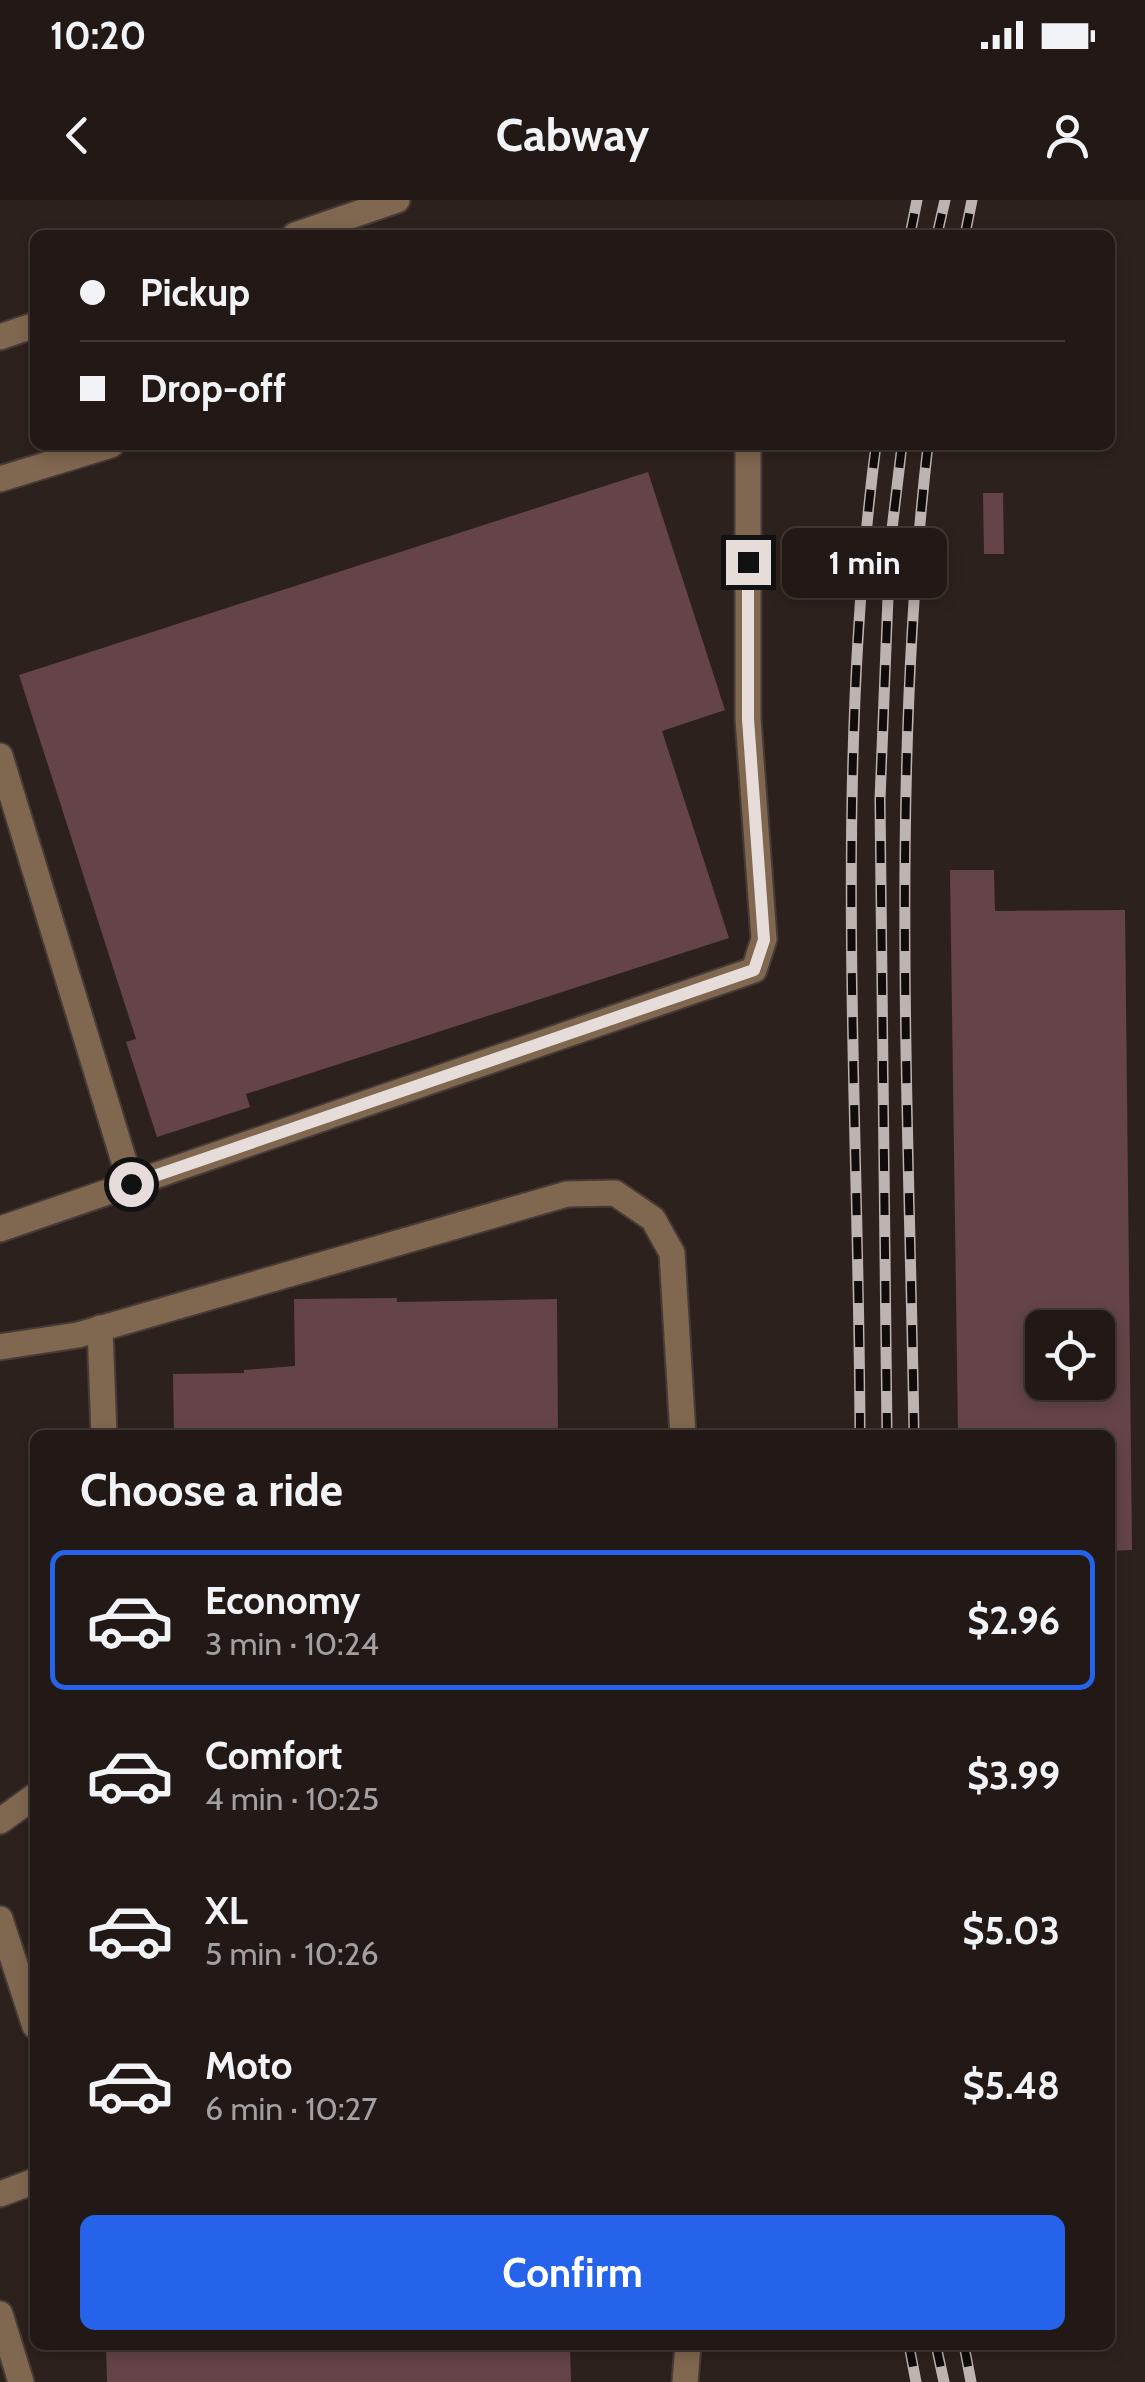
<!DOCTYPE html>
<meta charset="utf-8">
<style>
body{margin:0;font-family:Cabin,sans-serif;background:#2e2623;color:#f1f3f6;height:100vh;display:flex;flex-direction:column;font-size:38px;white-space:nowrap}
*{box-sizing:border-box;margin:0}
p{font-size:32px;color:#a2a0a1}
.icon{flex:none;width:55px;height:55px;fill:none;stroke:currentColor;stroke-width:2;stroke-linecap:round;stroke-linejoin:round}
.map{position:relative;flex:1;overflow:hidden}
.panel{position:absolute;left:30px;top:1230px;width:1085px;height:920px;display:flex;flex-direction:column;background:#221916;border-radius:15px;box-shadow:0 5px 15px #0003,0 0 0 2px #3f3835}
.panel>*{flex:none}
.top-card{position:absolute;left:30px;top:30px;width:1085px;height:220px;border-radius:15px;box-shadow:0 5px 15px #0003,0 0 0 2px #3f3835;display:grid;align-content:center;height:220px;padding:0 50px;background:#221916}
.controls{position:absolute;left:1025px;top:1110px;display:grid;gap:20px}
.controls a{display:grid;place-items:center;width:90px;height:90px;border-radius:15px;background:#221916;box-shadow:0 5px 15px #0003,0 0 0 2px #3f3835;font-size:50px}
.end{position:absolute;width:45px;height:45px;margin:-22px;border:12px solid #e6dddb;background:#111;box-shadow:0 0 0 5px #111}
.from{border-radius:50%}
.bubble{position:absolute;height:70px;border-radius:15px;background:#221916;box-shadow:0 5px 15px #0003,0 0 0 2px #3f3835;font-size:32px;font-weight:700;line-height:70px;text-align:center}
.top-card b{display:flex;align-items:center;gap:35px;height:95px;font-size:38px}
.top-card b+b{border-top:2px solid #3f3835}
.top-card i{width:25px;height:25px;background:#f1f3f6}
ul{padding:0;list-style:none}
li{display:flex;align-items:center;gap:30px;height:140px;margin:0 20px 15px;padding:0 30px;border:5px solid transparent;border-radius:15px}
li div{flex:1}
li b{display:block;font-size:38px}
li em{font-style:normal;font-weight:700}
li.on{border-color:#2563eb}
li>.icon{width:90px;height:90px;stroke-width:1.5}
h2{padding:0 50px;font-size:45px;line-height:120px}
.action{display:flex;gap:20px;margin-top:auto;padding:20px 50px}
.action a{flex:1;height:115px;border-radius:15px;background:#2563eb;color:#fff;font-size:40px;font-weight:700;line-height:115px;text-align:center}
.status{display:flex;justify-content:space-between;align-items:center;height:70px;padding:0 50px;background:#221916;direction:ltr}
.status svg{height:28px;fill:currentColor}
header{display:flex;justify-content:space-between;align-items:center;height:130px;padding:0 50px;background:#221916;font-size:45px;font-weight:700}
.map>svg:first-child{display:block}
</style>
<div class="status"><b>10:20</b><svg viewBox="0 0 49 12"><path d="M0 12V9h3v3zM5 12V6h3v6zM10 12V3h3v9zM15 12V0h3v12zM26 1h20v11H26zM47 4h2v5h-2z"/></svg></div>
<header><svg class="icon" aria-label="back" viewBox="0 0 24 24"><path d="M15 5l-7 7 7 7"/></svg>Cabway<svg class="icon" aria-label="person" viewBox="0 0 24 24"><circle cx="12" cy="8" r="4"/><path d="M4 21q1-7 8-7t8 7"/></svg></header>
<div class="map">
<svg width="1145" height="2182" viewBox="0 0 1145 2182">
<rect width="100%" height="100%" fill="#2d211d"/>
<g fill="#644448" fill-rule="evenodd">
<polygon points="648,272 725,510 662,531 729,738 246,894 250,907 157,937 126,842 136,839 19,475"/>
<polygon points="983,293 1003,293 1004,354 984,354"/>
<path d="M950,670H994L995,711L1125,710L1132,1350L1110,1351V1235H958ZM1042,1128H1098V1182H1042Z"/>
<polygon points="397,1098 397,1102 557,1099 558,1235 174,1235 173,1174 244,1173 244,1170 295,1166 294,1099"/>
<polygon points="106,2145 570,2145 571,2182 107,2182"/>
</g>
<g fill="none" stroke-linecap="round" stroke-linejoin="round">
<defs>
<g id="minor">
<polyline points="295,35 397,0"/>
<polyline points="0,137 35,125"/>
<polyline points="0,279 111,245"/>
<polyline points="0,556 131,984"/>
<polyline points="0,1029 754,770 764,739 748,519 748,245"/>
<polyline points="100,1128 104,1235"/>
<polyline points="0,1147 78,1135 567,994 615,993 653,1019 672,1053 683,1235"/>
<polyline points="0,1621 35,1596"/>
<polyline points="0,1719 35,1826"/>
<polyline points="0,1994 35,1981"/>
<polyline points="0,2114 21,2182"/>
<polyline points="685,2182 688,2145"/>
</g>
</defs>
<use href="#minor" stroke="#473b38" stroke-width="29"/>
<use href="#minor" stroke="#806750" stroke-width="25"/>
<defs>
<g id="rail">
<polyline points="910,35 917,0"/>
<polyline points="937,35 945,0"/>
<polyline points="965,35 972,0"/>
<path d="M860,1235C859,906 833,573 876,245"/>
<polyline points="887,1235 880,600 890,346 902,245"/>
<path d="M914,1235C909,906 890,572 928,245"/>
<polyline points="909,2145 916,2182"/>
<polyline points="936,2145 944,2182"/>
<polyline points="964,2145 971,2182"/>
</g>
</defs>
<use href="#rail" stroke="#bdb3b1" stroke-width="11"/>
<use href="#rail" stroke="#110c0a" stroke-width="8" stroke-dasharray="22" stroke-linecap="butt"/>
</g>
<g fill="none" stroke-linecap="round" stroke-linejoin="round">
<polyline stroke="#e6dddb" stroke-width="12" points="131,984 754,770 764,740 748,519 748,362"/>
</g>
</svg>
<div class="controls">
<a><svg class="icon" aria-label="locate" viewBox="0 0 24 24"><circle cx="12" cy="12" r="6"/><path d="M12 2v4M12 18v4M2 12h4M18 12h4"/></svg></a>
</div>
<i class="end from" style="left:131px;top:984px"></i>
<i class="end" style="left:748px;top:362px"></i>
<div class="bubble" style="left:782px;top:328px;width:165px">1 min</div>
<div class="top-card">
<b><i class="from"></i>Pickup</b>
<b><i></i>Drop-off</b>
</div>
<section class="panel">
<h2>Choose a ride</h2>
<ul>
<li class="on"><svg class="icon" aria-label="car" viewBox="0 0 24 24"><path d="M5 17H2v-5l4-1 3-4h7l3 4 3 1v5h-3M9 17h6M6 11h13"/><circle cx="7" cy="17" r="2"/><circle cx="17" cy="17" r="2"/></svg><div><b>Economy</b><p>3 min · 10:24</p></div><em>$2.96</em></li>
<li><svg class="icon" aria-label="car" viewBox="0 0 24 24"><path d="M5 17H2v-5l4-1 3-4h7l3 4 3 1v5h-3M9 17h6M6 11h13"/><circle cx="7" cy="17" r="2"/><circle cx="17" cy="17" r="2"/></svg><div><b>Comfort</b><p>4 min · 10:25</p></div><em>$3.99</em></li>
<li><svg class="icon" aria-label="car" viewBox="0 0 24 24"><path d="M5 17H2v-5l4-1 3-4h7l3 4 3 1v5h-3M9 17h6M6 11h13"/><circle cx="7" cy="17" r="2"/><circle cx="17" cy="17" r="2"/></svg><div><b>XL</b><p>5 min · 10:26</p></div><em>$5.03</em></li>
<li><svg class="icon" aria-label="car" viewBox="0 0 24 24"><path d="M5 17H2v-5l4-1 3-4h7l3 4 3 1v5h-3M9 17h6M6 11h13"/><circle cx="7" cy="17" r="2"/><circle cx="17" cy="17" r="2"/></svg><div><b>Moto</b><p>6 min · 10:27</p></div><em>$5.48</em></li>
</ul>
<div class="action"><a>Confirm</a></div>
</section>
</div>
